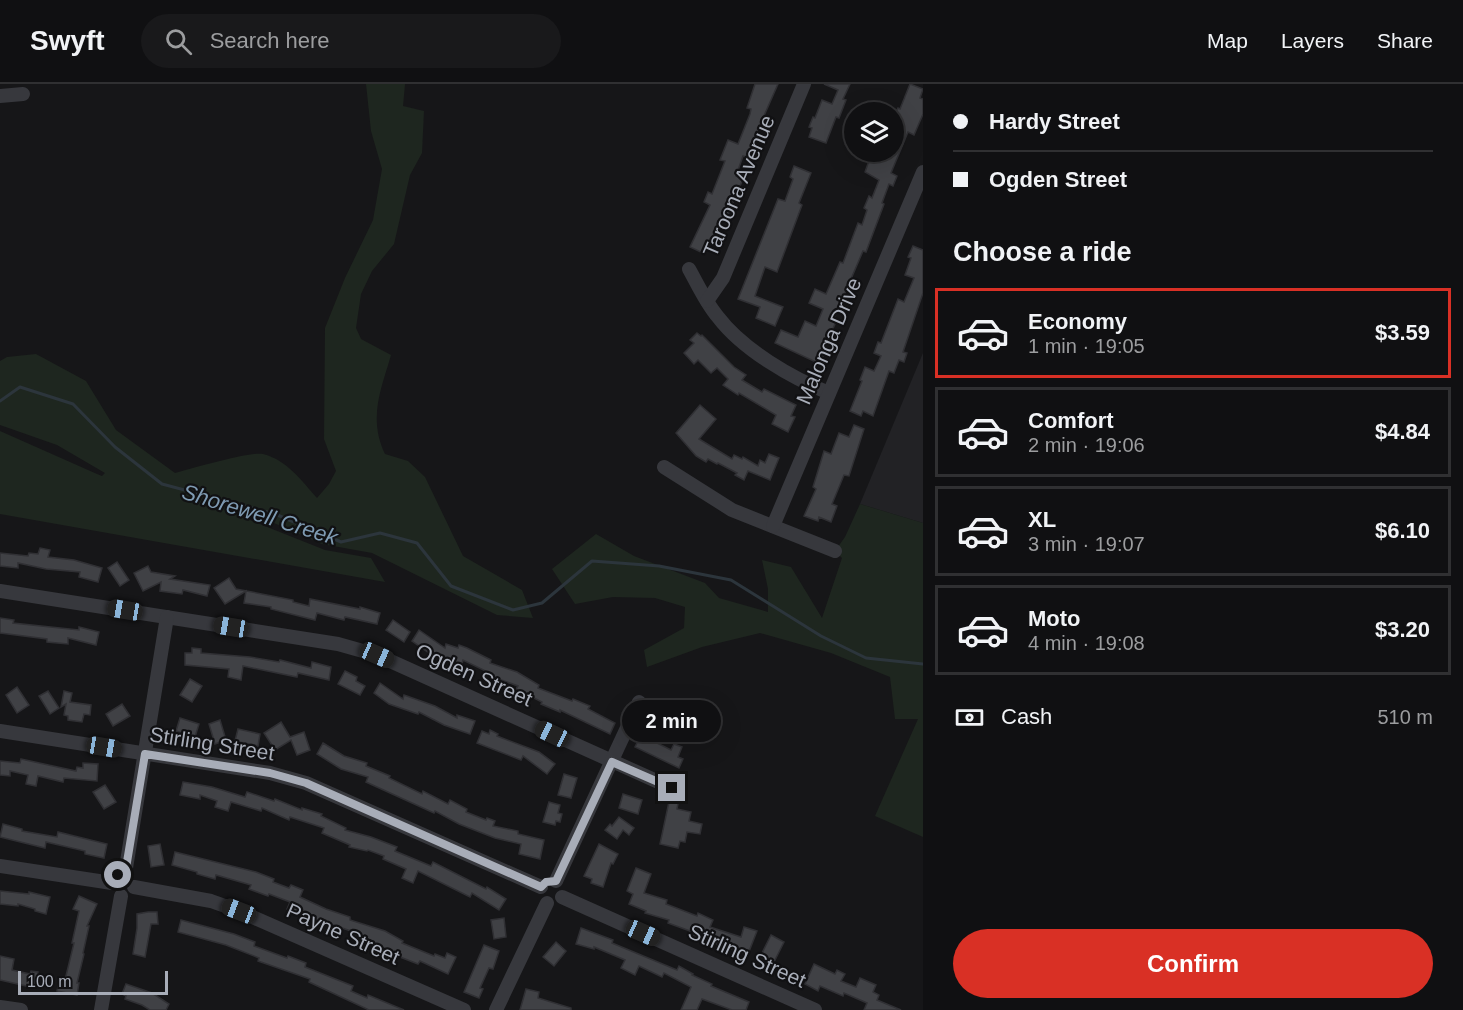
<!DOCTYPE html>
<meta charset="utf-8">
<style>
body{margin:0;font-family:Arial,sans-serif;background:#19191b;color:#f1f3f6;height:100vh;display:flex;flex-direction:column;font-size:22px;white-space:nowrap}
*{box-sizing:border-box;margin:0}
p{font-size:20px;color:#9c9d9f}
.icon{flex:none;width:33px;height:33px;fill:none;stroke:currentColor;stroke-width:2;stroke-linecap:round;stroke-linejoin:round}
.map{position:relative;flex:1;overflow:hidden}
.panel{display:flex;flex-direction:column;background:#101012;width:540px}
.panel>*{flex:none}
.hud{display:grid;align-content:center;height:132px;padding:0 30px;background:#101012}
.buttons{position:absolute;left:844px;top:18px;display:grid;gap:12px}
.buttons a{display:grid;place-items:center;width:60px;height:60px;border-radius:50%;background:#101012;box-shadow:0 6px 24px #0002,0 0 0 2px #303032;font-size:30px}
.scale{position:absolute;left:18px;bottom:15px;width:150px;box-sizing:border-box;padding-left:6px;border:3px solid #a8adb8;border-top:0;font-size:16px;line-height:21px;white-space:nowrap;color:#a8adb8;-webkit-text-stroke:4px #111113;paint-order:stroke}
.end{position:absolute;width:27px;height:27px;margin:-14px;border:8px solid #a8adb8;background:#111;box-shadow:0 0 0 3px #111}
.from{border-radius:50%}
.bubble{position:absolute;height:42px;border-radius:21px;background:#101012;box-shadow:0 6px 24px #0002,0 0 0 2px #303032;font-size:20px;font-weight:700;line-height:42px;text-align:center}
.car{position:absolute;width:18px;height:36px;margin:-18px -9px;border-radius:8px;box-shadow:0 0 4px 2px #0007;background:linear-gradient(#222 24%,#8ab4d8 0 40%,#222 0 76%,#8ab4d8 0 86%,#222 0)}
.hud b{display:flex;align-items:center;gap:21px;height:57px;font-size:22px}
.hud b+b{border-top:2px solid #303032}
.hud i{width:15px;height:15px;background:#f1f3f6}
ul{padding:0;list-style:none}
li{display:flex;align-items:center;gap:18px;height:90px;margin:0 12px 9px;padding:0 18px;border:3px solid #303032;border-radius:0px}
li div{flex:1}
li b{display:block;font-size:22px}
li em{font-style:normal;font-weight:700}
li.current{border-color:#d93025}
li>.icon{width:54px;height:54px;stroke-width:1.5}
h2{padding:0 30px;font-size:27px;line-height:72px}
.pay{display:flex;align-items:center;gap:15px;height:66px;padding:0 30px;font-size:22px}
.pay p{margin-inline-start:auto}
.action{display:flex;gap:12px;margin-top:auto;padding:12px 30px}
.action a{flex:1;height:69px;border-radius:36px;background:#d93025;color:#fff;font-size:24px;font-weight:700;line-height:69px;text-align:center}
header{display:flex;align-items:center;gap:36px;box-sizing:border-box;height:84px;padding:0 30px;background:#101012;border-bottom:2px solid #303032}
header strong{font-size:28px}
nav{display:flex;gap:33px;margin-inline-start:auto;font-size:21px}
.search{width:420px;height:54px;background:#19191b;display:flex;align-items:center;gap:15px;box-sizing:border-box;padding:0 21px;border-radius:33px;color:#9c9d9f;font-size:22px}
main{display:flex;flex:1;min-height:0}
.map>svg:first-child{display:block}
</style>
<header>
<strong>Swyft</strong>
<div class="search"><svg class="icon" aria-label="search" viewBox="0 0 24 24"><circle cx="10" cy="10" r="6"/><path d="M15 15l6 6"/></svg>Search here</div>
<nav><a>Map</a><a>Layers</a><a>Share</a></nav>
</header>
<main>
<div class="map">
<svg width="923" height="926" viewBox="0 0 923 926">
<rect width="100%" height="100%" fill="#161618"/>
<polygon fill="#222225" points="923,269 923,439 860,420"/>
<g fill="#1e261f">
<path d="M366,0H405L403,22L424,27L422,69L410,91L394,160L372,187L361,210L356,244L361,255L391,271C381,306 368,334 385,370L408,377L425,393L463,472L522,506L533,534L497,531L372,469L322,460L244,426L237,431L325,466L371,474L385,498L0,430V347L97,390L102,392L105,389L57,361L0,341V277L7,273L36,270L86,297L116,346L175,389C190,385 252,367 263,370C287,376 302,397 317,414L329,400L336,387L324,355L325,244L345,194L373,136L382,85L371,47Z"/>
<polygon points="860,420 923,439 923,753 875,732 918,635 895,635 890,593 831,569 760,549 702,563 647,583 644,566 684,544 685,523 655,514 613,513 575,520 552,485 596,450 634,472 705,499 719,514 768,528 768,505 762,476 791,483 822,534 842,474 835,467 845,453"/>
</g>
<g fill="none" stroke-linecap="round" stroke-linejoin="round">
<polyline stroke="#2c353c" stroke-width="3" points="0,317 20,303 73,320 115,363 162,400 275,430 341,458 380,449 417,459 451,502 513,526 542,519 592,477 659,482 731,496 821,552 866,574 923,580"/>
</g>
<g fill="#404145" stroke="#303034" stroke-width="1.5">
<polygon points="755,0 778,0 756,50 759,51 753,66 755,67 752,75 743,72 736,92 743,95 725,138 721,136 705,170 690,163 710,121 704,118 708,108 712,110 725,77 720,76 728,56 738,60 750,30 751,25 747,24"/>
<polygon points="824,0 850,0 843,15 846,16 839,34 836,33 826,59 809,53 812,44 809,43 813,33 815,34 822,16 832,20 838,6"/>
<polygon points="910,0 923,5 920,14 923,15 923,30 914,51 908,48 891,89 897,92 893,102 889,100 882,119 884,120 866,168 863,167 833,237 836,238 824,264 826,264 820,280 775,259 781,246 798,253 805,237 816,242 823,225 809,219 815,205 826,210 840,178 843,179 858,139 862,141 867,126 864,124 869,112 872,114 879,96 865,88 869,77 874,79 879,68 894,68 894,53 896,54 902,39 894,36 894,33 898,24 900,25"/>
<polygon points="794,82 811,89 799,119 802,121 777,188 765,183 755,212 783,223 775,242 756,234 760,223 738,215 778,115 785,117 793,95 790,93"/>
<polygon points="913,162 923,166 923,209 903,268 907,269 904,278 899,276 894,289 889,287 873,332 863,327 861,332 850,327 862,297 860,296 865,283 874,287 881,272 874,269 878,258 881,259 898,215 904,218 914,194 905,191 911,174 908,173"/>
<polygon points="697,249 701,252 702,251 734,283 746,291 742,296 762,308 764,305 796,321 791,332 795,333 788,348 772,340 776,331 739,309 738,311 723,301 728,295 717,284 711,289 698,276 694,280 684,269 694,259 690,256"/>
<polygon points="700,321 716,335 699,355 732,375 734,371 742,375 743,373 758,382 760,376 765,379 769,370 779,374 770,396 748,387 744,396 735,391 737,389 718,379 717,380 708,375 706,378 696,372 676,349"/>
<polygon points="854,341 864,345 849,392 844,391 832,420 837,422 831,438 819,433 818,437 804,432 816,405 813,403 824,367 831,370 839,349 849,353"/>
<polygon points="40,464 50,466 48,473 74,476 102,484 98,498 79,493 80,488 46,485 18,479 18,484 0,482 0,469 28,472 29,469 38,470"/>
<polygon points="117,478 129,496 120,502 108,484"/>
<polygon points="148,482 151,488 175,492 170,495 210,501 207,512 183,506 182,510 160,507 161,498 143,507 134,489"/>
<polygon points="229,494 236,505 293,516 293,518 309,522 310,515 360,525 360,523 380,529 377,540 345,533 344,536 317,529 315,536 271,525 271,523 244,519 246,507 225,520 214,504"/>
<polygon points="0,534 14,536 13,539 79,546 79,543 99,548 96,561 68,554 68,560 47,558 47,555 0,549"/>
<polygon points="393,536 410,548 404,558 386,546"/>
<polygon points="419,546 445,564 446,560 458,564 459,561 467,564 491,576 490,579 517,588 539,601 538,604 572,617 573,615 590,622 588,625 615,639 610,650 560,626 560,628 541,620 542,618 516,605 518,602 493,593 494,591 463,576 462,580 432,571 412,557"/>
<polygon points="192,564 201,565 201,569 250,573 279,578 280,576 311,584 312,578 331,583 329,596 298,589 297,593 243,582 241,596 228,593 229,585 185,581 185,569 192,569"/>
<polygon points="345,587 357,593 356,597 365,602 360,611 338,600"/>
<polygon points="190,595 202,602 192,618 180,611"/>
<polygon points="380,599 403,615 404,611 435,622 457,634 457,631 475,637 470,650 444,641 419,628 418,630 389,620 374,609"/>
<polygon points="17,603 29,621 17,629 6,611"/>
<polygon points="48,607 59,624 50,630 39,612"/>
<polygon points="64,607 72,609 70,618 91,621 90,631 84,630 82,638 68,636 68,632 64,631 66,620 61,623"/>
<polygon points="122,620 130,632 113,642 106,630"/>
<polygon points="180,634 199,640 195,653 176,647"/>
<polygon points="220,636 226,656 215,660 209,640"/>
<polygon points="281,638 290,653 304,648 310,666 297,671 291,656 275,666 264,649"/>
<polygon points="238,645 260,650 258,662 235,657"/>
<polygon points="490,646 498,650 497,652 539,668 555,680 547,690 523,672 521,676 477,659 482,647 489,650"/>
<polygon points="641,651 671,666 674,660 682,663 678,673 683,675 679,684 635,663"/>
<polygon points="323,659 344,672 367,679 366,682 390,692 389,694 422,710 423,707 448,720 450,716 467,725 466,728 486,736 487,734 495,737 493,742 518,747 518,750 544,756 540,775 519,770 521,760 495,754 459,740 435,727 434,729 366,698 368,693 341,685 317,670"/>
<polygon points="21,675 76,687 77,683 83,684 83,679 98,680 97,697 64,694 63,698 38,692 36,702 26,700 28,691 10,687 10,692 0,691 0,677 20,679"/>
<polygon points="564,690 577,694 571,714 558,711"/>
<polygon points="183,698 212,703 245,713 247,708 274,717 275,715 302,726 302,724 322,730 321,732 346,744 345,746 371,753 397,763 395,767 431,782 433,778 486,805 487,803 506,815 499,826 472,809 470,813 418,787 413,799 402,794 406,785 383,775 384,772 368,766 367,767 349,763 350,761 322,749 324,744 290,733 289,736 262,724 261,727 231,718 228,727 215,723 217,717 200,711 200,715 180,711"/>
<polygon points="105,701 116,718 104,725 93,708"/>
<polygon points="623,710 642,716 638,730 619,724"/>
<polygon points="670,713 679,714 677,725 691,728 689,737 702,740 700,750 687,748 685,758 680,757 678,764 660,760"/>
<polygon points="549,718 560,721 558,729 562,730 560,738 556,737 555,741 543,738"/>
<polygon points="619,733 634,744 629,751 623,746 617,755 605,746 610,740 612,742"/>
<polygon points="3,740 22,745 22,747 57,753 58,748 107,760 104,774 85,770 85,767 46,758 45,764 0,753"/>
<polygon points="160,760 164,781 151,783 148,762"/>
<polygon points="599,760 618,770 613,780 611,779 603,803 591,799 592,795 584,792"/>
<polygon points="175,768 256,788 274,795 273,798 289,804 291,801 303,806 300,813 326,825 350,833 350,836 385,847 403,857 402,859 434,872 435,870 445,874 447,869 456,873 448,890 420,877 418,880 400,873 369,856 367,861 360,858 361,854 349,851 351,847 321,837 320,839 287,825 290,818 269,810 268,812 249,805 251,801 216,791 215,795 197,790 197,788 172,781"/>
<polygon points="636,784 651,790 644,809 667,816 666,820 697,832 698,829 713,836 710,843 741,853 744,843 757,847 748,870 712,859 713,855 699,849 697,853 689,849 690,847 668,839 669,836 645,829 646,827 629,820 633,810 627,807"/>
<polygon points="0,807 29,810 29,808 50,813 46,830 35,827 35,825 18,820 18,822 0,820"/>
<polygon points="79,812 97,820 87,842 89,842 83,869 84,870 77,899 79,899 77,911 57,907 60,895 65,896 74,859 72,859 79,827 73,825"/>
<polygon points="148,828 157,828 158,840 151,840 145,873 133,870 137,844 137,830"/>
<polygon points="504,834 506,853 494,855 491,836"/>
<polygon points="181,836 234,850 255,858 254,862 287,874 288,872 306,879 305,883 353,902 351,907 367,914 368,911 404,926 369,926 309,898 310,895 258,877 259,874 226,861 178,848"/>
<polygon points="581,844 613,856 612,859 677,886 679,882 693,890 692,891 712,900 711,902 749,918 746,926 732,926 702,915 697,926 681,926 691,903 664,889 662,893 639,882 635,891 621,884 625,876 594,863 594,865 576,860"/>
<polygon points="771,851 784,858 772,882 759,875"/>
<polygon points="556,858 566,867 554,882 543,873"/>
<polygon points="484,861 499,867 493,885 489,884 480,904 483,905 479,914 464,908"/>
<polygon points="0,872 14,875 12,886 30,890 31,887 38,888 35,904 0,896"/>
<polygon points="814,880 835,890 837,886 845,890 841,897 856,903 860,894 876,901 873,908 879,911 877,916 901,926 864,926 867,919 844,909 843,912 820,902 818,907 805,900"/>
<polygon points="126,900 152,909 169,920 166,926 150,926 142,921 125,915 126,912 122,910"/>
<polygon points="526,905 539,908 538,914 571,924 571,926 520,926"/>
</g>
<g fill="none" stroke-linecap="round" stroke-linejoin="round">
<g stroke="#37383d" stroke-width="14">
<polyline points="0,12 23,10"/>
<path d="M689,185C698,201 706,219 718,233C743,266 792,294 829,309"/>
<polyline points="707,217 723,194 804,0"/>
<polyline points="664,383 732,426 835,467"/>
<polyline points="773,442 923,88"/>
<polyline points="0,507 338,560 377,571 672,704"/>
<polyline points="0,647 270,689 306,699 541,803"/>
<polyline points="0,782 112,799"/>
<polyline points="125,790 167,533"/>
<polyline points="556,797 639,618"/>
<polyline points="134,803 211,817 239,827 464,926"/>
<polyline points="562,813 815,926"/>
<polyline points="0,923 21,926"/>
<polyline points="101,926 121,812"/>
<polyline points="496,926 547,819"/>
</g>
</g>
<g fill="none" stroke-linecap="round" stroke-linejoin="round">
<polyline stroke="#a8adb8" stroke-width="8" points="118,791 125,790 145,670 270,689 306,699 541,803 546,798 556,797 612,678 672,704"/>
</g>
<g text-anchor="middle" stroke-width="4.5" stroke-linejoin="round" paint-order="stroke">
<g font-size="21" fill="#a8adb8" stroke="#111113">
<text transform="translate(739 102) rotate(-67)" y="7">Taroona Avenue</text>
<text transform="translate(829 257) rotate(-67)" y="7">Malonga Drive</text>
<text transform="translate(474 591) rotate(24)" y="7">Ogden Street</text>
<text transform="translate(212 660) rotate(9)" y="7">Stirling Street</text>
<text transform="translate(343 850) rotate(24)" y="7">Payne Street</text>
<text transform="translate(747 872) rotate(24)" y="7">Stirling Street</text>
</g>
<g font-size="22" font-style="italic" fill="#7f9bb3" stroke="#111113">
<text transform="translate(260 430) rotate(17)" y="8">Shorewell Creek</text>
</g>
</g>
</svg>
<div class="buttons">
<a><svg class="icon" aria-label="layers" viewBox="0 0 24 24"><path d="M12 4l9 5-9 5-9-5zM3 14l9 5 9-5"/></svg></a>
</div>
<div class="scale">100 m</div>
<i class="end from" style="left:118px;top:791px"></i>
<i class="end" style="left:672px;top:704px"></i>
<div class="bubble" style="left:622px;top:616px;width:99px">2 min</div>
<i class="car" style="left:125px;top:526px;rotate:279deg"></i>
<i class="car" style="left:231px;top:543px;rotate:279deg"></i>
<i class="car" style="left:377px;top:571px;rotate:114deg"></i>
<i class="car" style="left:552px;top:650px;rotate:295deg"></i>
<i class="car" style="left:104px;top:663px;rotate:99deg"></i>
<i class="car" style="left:239px;top:827px;rotate:291deg"></i>
<i class="car" style="left:643px;top:849px;rotate:114deg"></i>
</div>
<section class="panel">
<div class="hud">
<b><i class="from"></i>Hardy Street</b>
<b><i></i>Ogden Street</b>
</div>
<h2>Choose a ride</h2>
<ul>
<li class="current"><svg class="icon" aria-label="car" viewBox="0 0 24 24"><path d="M5 17H2v-5l4-1 3-4h7l3 4 3 1v5h-3M9 17h6M6 11h13"/><circle cx="7" cy="17" r="2"/><circle cx="17" cy="17" r="2"/></svg><div><b>Economy</b><p>1 min · 19:05</p></div><em>$3.59</em></li>
<li><svg class="icon" aria-label="car" viewBox="0 0 24 24"><path d="M5 17H2v-5l4-1 3-4h7l3 4 3 1v5h-3M9 17h6M6 11h13"/><circle cx="7" cy="17" r="2"/><circle cx="17" cy="17" r="2"/></svg><div><b>Comfort</b><p>2 min · 19:06</p></div><em>$4.84</em></li>
<li><svg class="icon" aria-label="car" viewBox="0 0 24 24"><path d="M5 17H2v-5l4-1 3-4h7l3 4 3 1v5h-3M9 17h6M6 11h13"/><circle cx="7" cy="17" r="2"/><circle cx="17" cy="17" r="2"/></svg><div><b>XL</b><p>3 min · 19:07</p></div><em>$6.10</em></li>
<li><svg class="icon" aria-label="car" viewBox="0 0 24 24"><path d="M5 17H2v-5l4-1 3-4h7l3 4 3 1v5h-3M9 17h6M6 11h13"/><circle cx="7" cy="17" r="2"/><circle cx="17" cy="17" r="2"/></svg><div><b>Moto</b><p>4 min · 19:08</p></div><em>$3.20</em></li>
</ul>
<div class="pay"><svg class="icon" aria-label="cash" viewBox="0 0 24 24"><path d="M3 7h18v10H3z"/><circle cx="12" cy="12" r="2"/></svg>Cash<p>510 m</p></div>
<div class="action"><a>Confirm</a></div>
</section>
</main>
